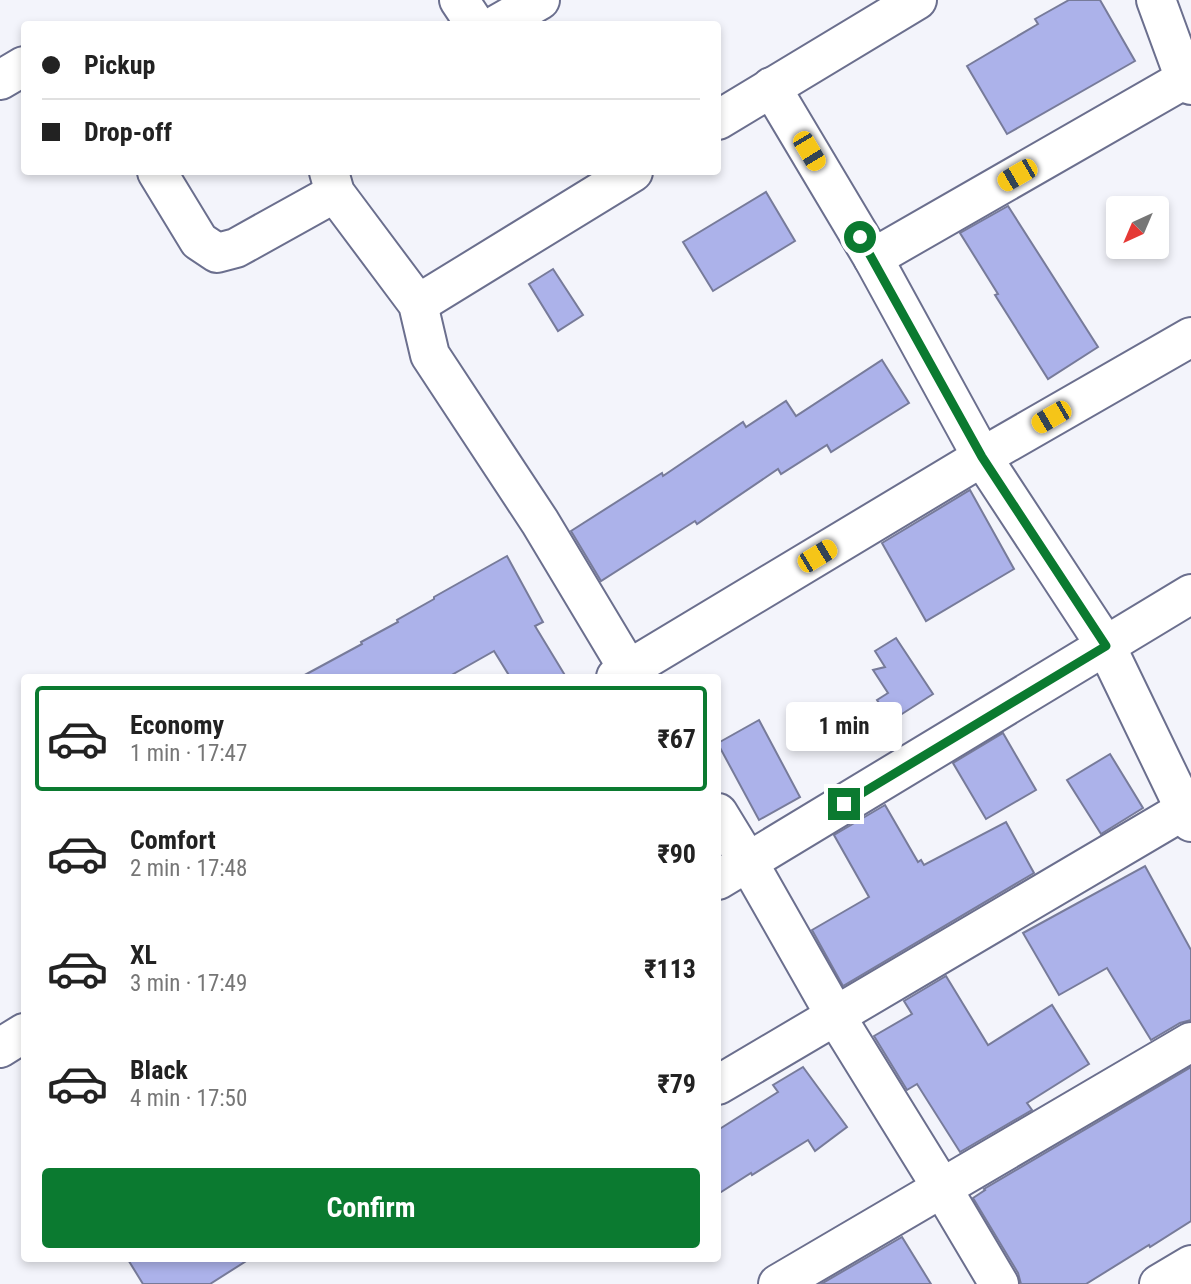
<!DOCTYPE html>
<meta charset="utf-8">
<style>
body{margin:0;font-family:"Roboto Condensed",sans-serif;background:#f6f6f6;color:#222;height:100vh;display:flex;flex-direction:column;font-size:26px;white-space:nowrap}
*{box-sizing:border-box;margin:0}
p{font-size:23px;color:#767676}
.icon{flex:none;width:38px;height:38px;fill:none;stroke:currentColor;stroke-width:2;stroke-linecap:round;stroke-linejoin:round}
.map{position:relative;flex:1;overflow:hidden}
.sheet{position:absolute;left:21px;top:674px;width:700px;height:588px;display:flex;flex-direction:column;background:#fff;border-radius:7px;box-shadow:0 4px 10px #0003}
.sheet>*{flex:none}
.top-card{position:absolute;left:21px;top:21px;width:700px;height:154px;border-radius:7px;box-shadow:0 4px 10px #0003;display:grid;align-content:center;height:154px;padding:0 21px;background:#fff}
.needle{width:46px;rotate:224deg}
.fabs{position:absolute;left:1106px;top:196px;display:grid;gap:14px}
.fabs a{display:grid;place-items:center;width:63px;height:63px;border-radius:7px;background:#fff;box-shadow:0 4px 10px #0003;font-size:35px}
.end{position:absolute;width:32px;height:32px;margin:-16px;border:9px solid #0b7a30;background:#fff;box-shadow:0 0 0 4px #fff}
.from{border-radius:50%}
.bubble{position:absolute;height:49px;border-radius:7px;background:#fff;box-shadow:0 4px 10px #0003;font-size:23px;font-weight:700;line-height:49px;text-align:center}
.car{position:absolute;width:21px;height:42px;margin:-21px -10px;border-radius:9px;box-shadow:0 0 5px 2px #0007;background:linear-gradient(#f5c518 24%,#345 0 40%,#f5c518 0 76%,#345 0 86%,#f5c518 0)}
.top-card b{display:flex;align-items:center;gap:24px;height:66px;font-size:26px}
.top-card b+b{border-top:2px solid #e0e0e0}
.top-card i{width:18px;height:18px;background:#222}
ul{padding:12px 0 0;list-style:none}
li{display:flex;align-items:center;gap:21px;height:105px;margin:0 14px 10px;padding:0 7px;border:4px solid transparent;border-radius:7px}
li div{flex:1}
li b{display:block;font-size:26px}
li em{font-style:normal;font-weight:700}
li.on{border-color:#0b7a30}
li>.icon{width:63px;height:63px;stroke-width:1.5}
.primary-button{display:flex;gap:14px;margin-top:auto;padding:14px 21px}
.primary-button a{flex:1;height:80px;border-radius:7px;background:#0b7a30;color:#fff;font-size:28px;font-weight:700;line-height:80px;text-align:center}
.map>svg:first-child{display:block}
</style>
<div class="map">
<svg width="1191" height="1284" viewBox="0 0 1191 1284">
<rect width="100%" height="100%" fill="#f3f4fb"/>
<g fill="#acb2ea" stroke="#777b9a" stroke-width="2">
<polygon points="1069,0 1100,0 1135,61 1007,134 967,66 1038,24 1035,19"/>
<polygon points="766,192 795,241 713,291 683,242"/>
<polygon points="1008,206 1098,347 1048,379 995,295 998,294 960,233"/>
<polygon points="553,269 583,315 558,331 529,284"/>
<polygon points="882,360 909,403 831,452 827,445 781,474 778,469 697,524 695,521 601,581 571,531 662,473 663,476 743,422 746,427 786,401 796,416"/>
<polygon points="970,490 1014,569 926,621 882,543"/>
<polygon points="507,556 543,622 535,626 566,677 510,677 494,651 448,677 301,677 362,644 361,642 398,622 397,620 434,599 434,597"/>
<polygon points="896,638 933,694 891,721 877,700 888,693 873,670 885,667 875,651"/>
<polygon points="759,720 800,797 759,820 718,744 718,743"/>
<polygon points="1003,733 1036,790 986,819 953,763"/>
<polygon points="1110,754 1143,808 1101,834 1067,780"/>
<polygon points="885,805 918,862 921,860 924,865 1006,822 1034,873 843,986 812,930 869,897 834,835"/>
<polygon points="1145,866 1191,950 1191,1020 1180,1023 1151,1040 1107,968 1059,995 1023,933"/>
<polygon points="946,976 988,1045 1052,1005 1089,1064 1027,1103 1032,1110 960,1152 917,1084 907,1090 874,1036 912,1014 904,1001"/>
<polygon points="803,1067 847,1127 815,1151 808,1140 752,1175 751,1173 718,1194 718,1130 778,1092 773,1085"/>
<polygon points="1191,1067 1191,1221 1150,1247 1149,1245 1086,1284 1021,1284 1018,1273 973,1198 985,1190 984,1189"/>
<polygon points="902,1237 931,1284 821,1284"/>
<polygon points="127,1258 251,1258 210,1284 143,1284"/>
</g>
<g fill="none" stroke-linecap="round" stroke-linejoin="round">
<defs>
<g id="minor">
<polyline points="459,0 475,24"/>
<polyline points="1156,0 1185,79 1191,85"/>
<polyline points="498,24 540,0"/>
<polyline points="0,80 24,66"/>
<polyline points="771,87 873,258 982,457 1106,646 1191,822"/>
<polyline points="718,120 917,0"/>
<polyline points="157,172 199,241 217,253 236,248 335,193"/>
<polyline points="329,172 335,193 418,304 430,355 540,522 633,677"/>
<polyline points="873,258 1185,79"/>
<polyline points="418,304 633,172"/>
<polyline points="616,677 982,457 1191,337"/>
<polyline points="718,813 748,862 835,1015 942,1188 999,1284"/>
<polyline points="718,880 1191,594"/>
<polyline points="0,1048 24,1033"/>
<polyline points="718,1085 1191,806"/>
<polyline points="778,1284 1191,1042"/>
<polyline points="1159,1284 1191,1265"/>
</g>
</defs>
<use href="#minor" stroke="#6b6f8e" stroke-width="42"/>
<use href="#minor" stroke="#fff" stroke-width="38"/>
</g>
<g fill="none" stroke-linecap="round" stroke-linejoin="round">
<polyline stroke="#0b7a30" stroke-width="9" points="844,804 1106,646 982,457 860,237"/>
</g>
</svg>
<div class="fabs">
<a><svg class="needle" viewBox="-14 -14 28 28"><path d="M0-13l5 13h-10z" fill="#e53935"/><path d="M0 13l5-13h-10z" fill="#767676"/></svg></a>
</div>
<i class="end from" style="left:860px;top:237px"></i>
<i class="end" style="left:844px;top:804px"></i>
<div class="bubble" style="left:786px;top:702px;width:116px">1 min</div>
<i class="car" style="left:809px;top:151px;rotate:149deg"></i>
<i class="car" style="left:1017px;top:175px;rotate:240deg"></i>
<i class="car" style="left:1051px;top:417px;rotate:240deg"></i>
<i class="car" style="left:817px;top:556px;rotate:59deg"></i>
<div class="top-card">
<b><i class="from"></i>Pickup</b>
<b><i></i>Drop-off</b>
</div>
<section class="sheet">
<ul>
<li class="on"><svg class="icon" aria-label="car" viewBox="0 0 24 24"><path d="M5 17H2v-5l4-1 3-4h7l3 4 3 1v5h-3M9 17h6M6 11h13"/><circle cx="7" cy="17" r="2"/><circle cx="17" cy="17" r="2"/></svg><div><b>Economy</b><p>1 min · 17:47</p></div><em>₹67</em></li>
<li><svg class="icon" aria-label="car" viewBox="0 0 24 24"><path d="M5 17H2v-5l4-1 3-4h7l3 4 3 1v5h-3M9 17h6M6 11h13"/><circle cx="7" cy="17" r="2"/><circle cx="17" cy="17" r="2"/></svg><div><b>Comfort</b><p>2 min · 17:48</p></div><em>₹90</em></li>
<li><svg class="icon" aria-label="car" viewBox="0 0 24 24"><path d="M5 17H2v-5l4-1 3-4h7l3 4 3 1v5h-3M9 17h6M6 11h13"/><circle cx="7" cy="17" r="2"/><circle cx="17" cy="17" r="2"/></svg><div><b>XL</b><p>3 min · 17:49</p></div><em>₹113</em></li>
<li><svg class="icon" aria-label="car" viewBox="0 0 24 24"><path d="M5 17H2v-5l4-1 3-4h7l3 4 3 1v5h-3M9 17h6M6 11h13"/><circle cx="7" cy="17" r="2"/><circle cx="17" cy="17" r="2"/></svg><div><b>Black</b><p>4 min · 17:50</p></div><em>₹79</em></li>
</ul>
<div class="primary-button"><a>Confirm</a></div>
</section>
</div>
